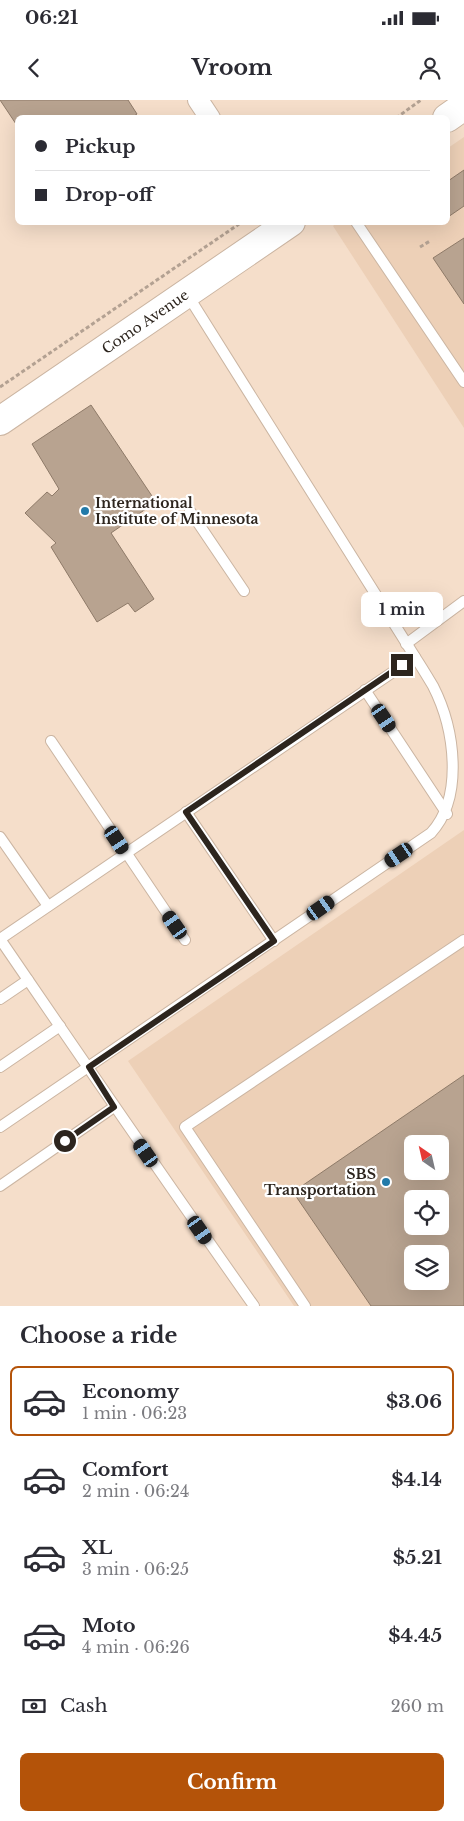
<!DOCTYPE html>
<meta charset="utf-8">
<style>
body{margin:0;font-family:"Libre Baskerville",serif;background:#f7f7f7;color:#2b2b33;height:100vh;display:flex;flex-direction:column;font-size:19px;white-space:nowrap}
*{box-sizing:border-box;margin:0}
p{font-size:16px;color:#7c7c81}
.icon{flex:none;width:28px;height:28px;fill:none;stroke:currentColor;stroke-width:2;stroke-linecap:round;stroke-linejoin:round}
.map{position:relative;height:1206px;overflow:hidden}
.panel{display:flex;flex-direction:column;background:#fff;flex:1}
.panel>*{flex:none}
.top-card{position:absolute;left:15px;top:15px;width:435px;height:110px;border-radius:8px;box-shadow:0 5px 20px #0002;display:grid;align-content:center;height:110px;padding:0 20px;background:#fff}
.needle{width:32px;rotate:326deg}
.buttons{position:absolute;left:404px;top:1035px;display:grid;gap:10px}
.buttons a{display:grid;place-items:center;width:45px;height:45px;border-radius:8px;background:#fff;box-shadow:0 5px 20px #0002;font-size:25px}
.end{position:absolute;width:22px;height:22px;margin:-11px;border:6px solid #2d251e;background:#fff;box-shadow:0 0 0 2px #fff}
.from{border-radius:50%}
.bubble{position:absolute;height:35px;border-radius:8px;background:#fff;box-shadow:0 5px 20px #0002;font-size:16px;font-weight:800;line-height:35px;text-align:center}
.car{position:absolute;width:15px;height:30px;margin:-15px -8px;border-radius:6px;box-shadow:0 0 4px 1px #0007;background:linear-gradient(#222 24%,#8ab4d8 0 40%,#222 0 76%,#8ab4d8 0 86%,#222 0)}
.top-card b{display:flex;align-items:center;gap:18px;height:48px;font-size:19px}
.top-card b+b{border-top:1px solid #e1e1e2}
.top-card i{width:12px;height:12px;background:#2b2b33}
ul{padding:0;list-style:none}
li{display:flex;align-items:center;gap:15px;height:70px;margin:0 10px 8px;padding:0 10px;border:2px solid transparent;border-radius:8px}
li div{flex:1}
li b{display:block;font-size:19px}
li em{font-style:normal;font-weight:800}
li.active{border-color:#b45309}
li>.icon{width:45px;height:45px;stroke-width:1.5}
h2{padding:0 20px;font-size:22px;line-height:60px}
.pay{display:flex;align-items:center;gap:12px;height:55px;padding:0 20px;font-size:19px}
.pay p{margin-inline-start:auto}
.button{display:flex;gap:10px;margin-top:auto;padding:10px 20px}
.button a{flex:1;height:58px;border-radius:8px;background:#b45309;color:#fff;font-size:20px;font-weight:800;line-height:58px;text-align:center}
.status{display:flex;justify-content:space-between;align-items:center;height:35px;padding:0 25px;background:#fff;direction:ltr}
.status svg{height:14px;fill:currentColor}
header{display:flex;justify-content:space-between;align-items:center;height:65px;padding:0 20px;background:#fff;font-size:22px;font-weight:800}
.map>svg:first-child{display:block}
</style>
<div class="status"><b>06:21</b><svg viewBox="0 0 49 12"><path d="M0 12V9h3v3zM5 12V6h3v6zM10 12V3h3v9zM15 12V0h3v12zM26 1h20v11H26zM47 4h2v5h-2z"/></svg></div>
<header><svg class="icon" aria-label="back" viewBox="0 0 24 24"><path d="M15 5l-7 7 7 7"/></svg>Vroom<svg class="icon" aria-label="person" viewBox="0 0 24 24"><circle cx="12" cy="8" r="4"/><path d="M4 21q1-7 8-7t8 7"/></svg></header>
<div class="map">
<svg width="464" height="1206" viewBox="0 0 464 1206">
<rect width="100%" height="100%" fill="#f5deca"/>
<g fill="#edd0b7" fill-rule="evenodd">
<polygon points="464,37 464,328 333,126 338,122 448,122 448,48"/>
<path d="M464,730V1206H294L128,961ZM412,1044H440V1071H412ZM412,1099H440V1126H412ZM412,1154H440V1181H412Z"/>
</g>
<g fill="#b8a390" stroke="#8e7a68" fill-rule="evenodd">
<polygon points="0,0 128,0 137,14 131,18 18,18 18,27"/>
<polygon points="464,70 464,106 448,117 448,81"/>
<polygon points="464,138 464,204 433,158"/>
<polygon points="91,305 156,402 111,433 154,499 135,512 128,503 97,522 51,447 56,443 25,413 47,392 52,396 59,389 32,344"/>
<path d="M464,975V1206H371L293,1092ZM412,1044H440V1071H412ZM412,1099H440V1126H412ZM412,1154H440V1181H412Z"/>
</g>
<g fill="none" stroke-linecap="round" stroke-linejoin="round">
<defs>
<g id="lane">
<polyline points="356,122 464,282"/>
<polyline points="190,411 244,491"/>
<polyline points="406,544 464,501"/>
<polyline points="365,590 447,714"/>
<polyline points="51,641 185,840"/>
<polyline points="186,712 274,841"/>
<polyline points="0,737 48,806"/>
<polyline points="0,839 415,557 187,194"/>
<path d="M0,839C84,962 168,1084 254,1206"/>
<polyline points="0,899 28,880"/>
<polyline points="0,967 60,926"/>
<path d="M0,1027L431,733C464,697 455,629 433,586C427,576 421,566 415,557"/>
<polyline points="0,1086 114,1007"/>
<polyline points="305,1206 185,1027 464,840"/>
</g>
<polyline id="street" points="198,0 210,18"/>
<g id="secondary">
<polyline points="447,18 464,6"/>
<path id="s1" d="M0,321L291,122"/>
</g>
</defs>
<use href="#lane" stroke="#cbb5a2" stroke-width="12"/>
<use href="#street" stroke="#cbb5a2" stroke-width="22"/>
<use href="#secondary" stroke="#cbb5a2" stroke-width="30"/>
<g stroke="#b3a192" stroke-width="3" stroke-dasharray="4 2.5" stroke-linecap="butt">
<polyline points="396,18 421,0"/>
<polyline points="420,147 430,141"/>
<polyline points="0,287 242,122"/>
</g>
<use href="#lane" stroke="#fff" stroke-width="10"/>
<use href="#street" stroke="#fff" stroke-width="20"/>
<use href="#secondary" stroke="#fff" stroke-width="28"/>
</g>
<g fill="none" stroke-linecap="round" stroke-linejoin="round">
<polyline stroke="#2d251e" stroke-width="6" points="65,1041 114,1007 89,967 274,841 186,712 402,565"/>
</g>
<g fill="#227aa9" stroke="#fff" stroke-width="2">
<circle cx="85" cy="411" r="5"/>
<circle cx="386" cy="1082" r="5"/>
</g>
<g text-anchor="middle" stroke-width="4.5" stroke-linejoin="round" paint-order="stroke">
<g font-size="14" fill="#2d251e" stroke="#fff">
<text dy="5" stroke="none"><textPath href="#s1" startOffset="176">Como Avenue</textPath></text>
</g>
<g font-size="14" font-weight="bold" fill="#2d251e" stroke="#fff" text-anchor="start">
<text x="95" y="408">International<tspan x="95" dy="16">Institute of Minnesota</tspan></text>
<text x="376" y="1079" text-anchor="end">SBS<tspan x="376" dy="16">Transportation</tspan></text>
</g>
</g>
</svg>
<div class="buttons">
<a><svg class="needle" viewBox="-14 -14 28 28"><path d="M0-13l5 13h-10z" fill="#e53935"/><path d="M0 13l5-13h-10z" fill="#7c7c81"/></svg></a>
<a><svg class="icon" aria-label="locate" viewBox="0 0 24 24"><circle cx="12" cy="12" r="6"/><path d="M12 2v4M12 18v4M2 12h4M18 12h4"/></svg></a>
<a><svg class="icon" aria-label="layers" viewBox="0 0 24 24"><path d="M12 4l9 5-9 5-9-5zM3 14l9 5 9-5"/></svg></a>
</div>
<i class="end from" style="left:65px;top:1041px"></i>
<i class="end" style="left:402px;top:565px"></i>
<div class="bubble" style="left:361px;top:492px;width:82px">1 min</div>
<i class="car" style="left:384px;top:618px;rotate:146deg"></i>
<i class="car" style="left:117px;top:740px;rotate:146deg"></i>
<i class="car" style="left:399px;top:755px;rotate:236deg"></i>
<i class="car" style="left:321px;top:808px;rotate:55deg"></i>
<i class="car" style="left:175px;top:825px;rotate:325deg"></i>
<i class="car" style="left:146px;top:1053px;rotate:325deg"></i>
<i class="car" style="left:200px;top:1130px;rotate:145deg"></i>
<div class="top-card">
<b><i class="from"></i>Pickup</b>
<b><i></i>Drop-off</b>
</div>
</div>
<section class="panel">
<h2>Choose a ride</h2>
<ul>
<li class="active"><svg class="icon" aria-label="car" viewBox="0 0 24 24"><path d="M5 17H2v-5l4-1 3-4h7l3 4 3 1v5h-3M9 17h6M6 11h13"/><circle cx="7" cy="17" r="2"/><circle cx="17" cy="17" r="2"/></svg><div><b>Economy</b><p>1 min · 06:23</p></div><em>$3.06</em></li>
<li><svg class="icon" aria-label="car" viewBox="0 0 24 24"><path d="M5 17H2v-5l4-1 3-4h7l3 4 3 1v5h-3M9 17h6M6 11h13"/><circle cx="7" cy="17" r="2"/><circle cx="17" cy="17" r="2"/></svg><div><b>Comfort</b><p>2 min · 06:24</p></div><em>$4.14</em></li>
<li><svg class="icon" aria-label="car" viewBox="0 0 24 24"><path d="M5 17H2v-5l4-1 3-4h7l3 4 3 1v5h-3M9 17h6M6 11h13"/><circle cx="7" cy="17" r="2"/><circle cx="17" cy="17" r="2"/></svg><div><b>XL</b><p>3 min · 06:25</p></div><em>$5.21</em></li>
<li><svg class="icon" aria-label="car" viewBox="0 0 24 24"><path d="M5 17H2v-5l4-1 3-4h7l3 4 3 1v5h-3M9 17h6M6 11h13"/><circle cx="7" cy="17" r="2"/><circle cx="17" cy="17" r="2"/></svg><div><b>Moto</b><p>4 min · 06:26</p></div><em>$4.45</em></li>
</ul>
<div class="pay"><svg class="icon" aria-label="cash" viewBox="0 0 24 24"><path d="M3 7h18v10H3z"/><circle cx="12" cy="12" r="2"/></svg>Cash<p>260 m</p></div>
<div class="button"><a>Confirm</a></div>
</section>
